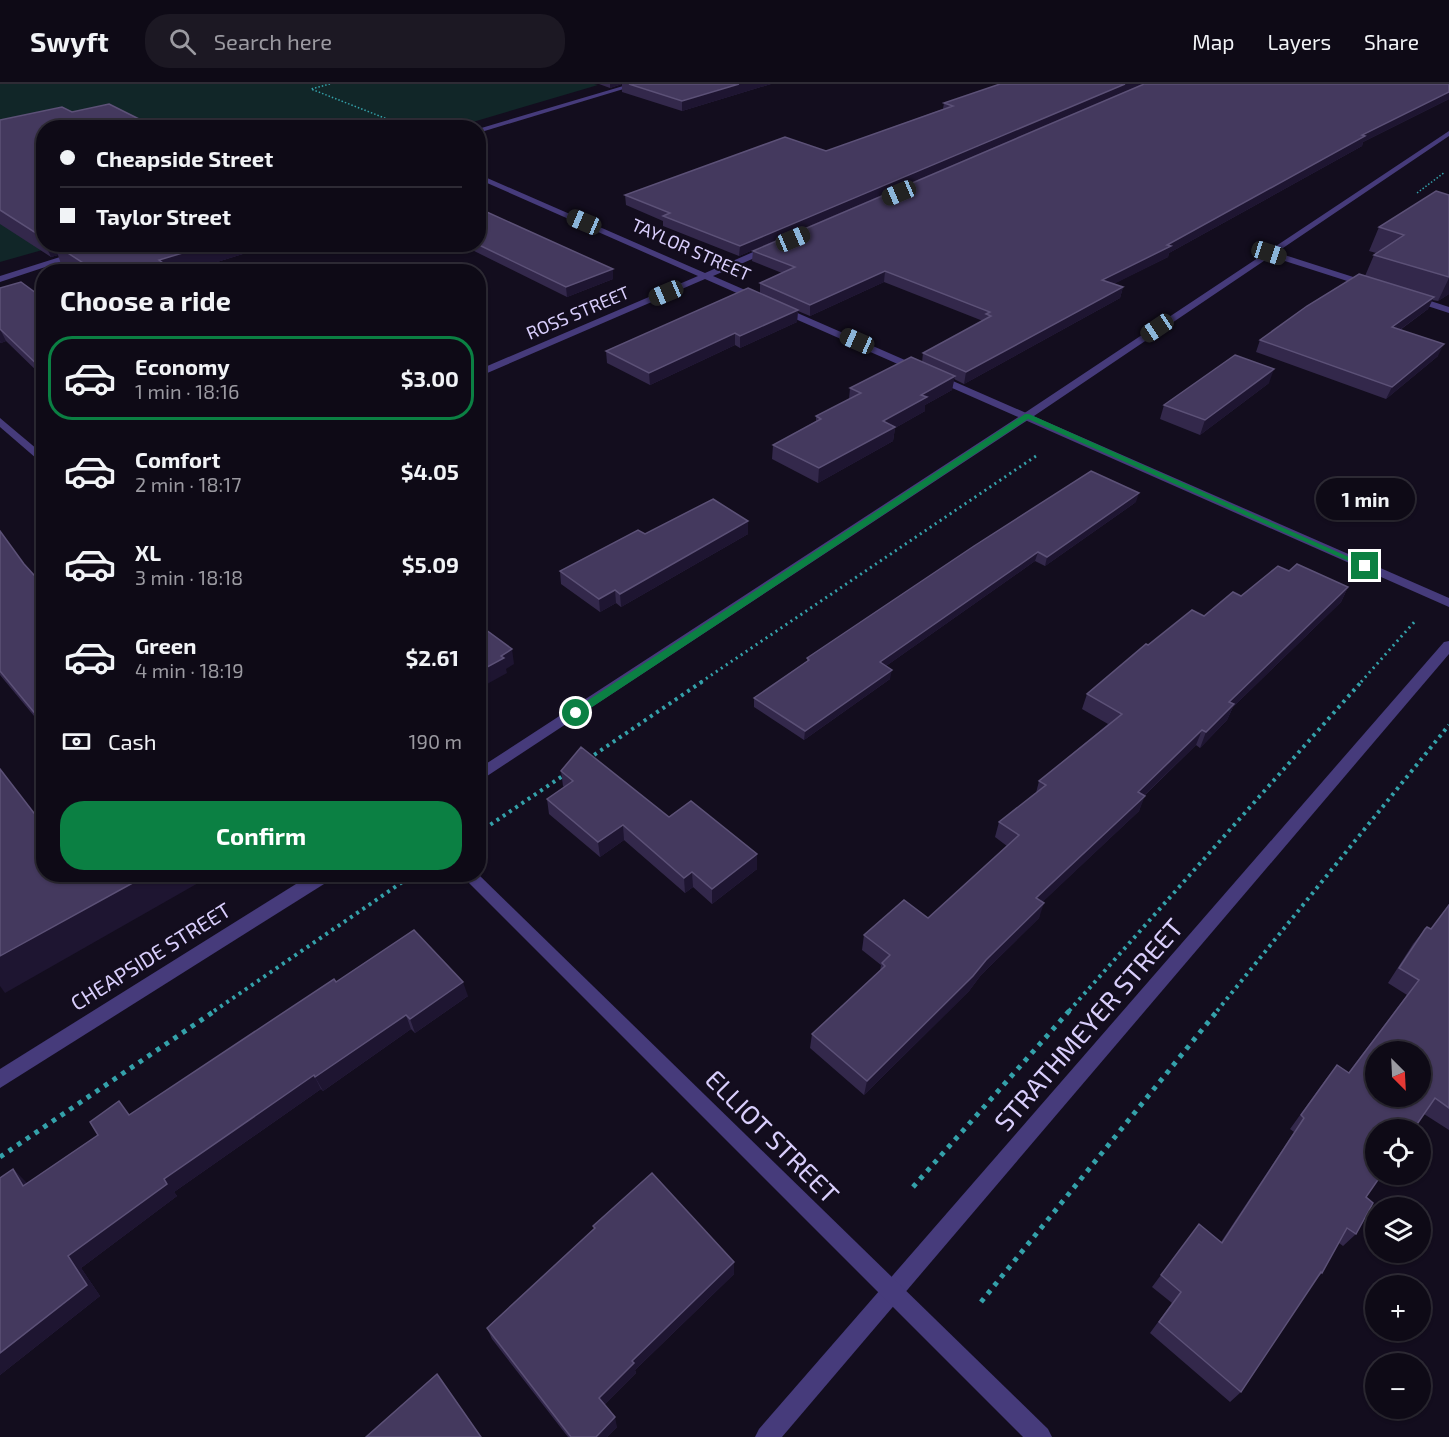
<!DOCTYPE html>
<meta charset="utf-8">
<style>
body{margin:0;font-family:"Exo 2",sans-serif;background:#1c1823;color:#f1f3f6;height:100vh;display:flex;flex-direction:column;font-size:22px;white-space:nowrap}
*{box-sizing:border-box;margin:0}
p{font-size:20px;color:#9b9aa1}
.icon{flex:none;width:33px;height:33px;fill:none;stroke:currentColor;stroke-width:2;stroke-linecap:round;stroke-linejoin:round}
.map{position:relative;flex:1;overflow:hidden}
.drawer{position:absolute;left:36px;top:180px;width:450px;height:618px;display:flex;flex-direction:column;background:#0e0a16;border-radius:24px;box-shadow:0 2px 4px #0004,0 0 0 2px #2e2b35}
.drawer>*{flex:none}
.banner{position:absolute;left:36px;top:36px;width:450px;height:132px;border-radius:24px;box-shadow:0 2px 4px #0004,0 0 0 2px #2e2b35;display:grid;align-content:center;height:132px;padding:0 24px;background:#0e0a16}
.needle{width:39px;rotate:156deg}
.fabs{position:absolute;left:1365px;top:957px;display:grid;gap:12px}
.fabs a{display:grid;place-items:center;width:66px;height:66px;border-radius:50%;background:#0e0a16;box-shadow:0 2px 4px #0004,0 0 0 2px #2e2b35;font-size:30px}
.end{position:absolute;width:27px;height:27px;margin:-14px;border:8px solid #0b8043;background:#fff;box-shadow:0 0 0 3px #fff}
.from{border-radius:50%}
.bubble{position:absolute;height:42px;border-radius:21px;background:#0e0a16;box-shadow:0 2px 4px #0004,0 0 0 2px #2e2b35;font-size:20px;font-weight:700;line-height:42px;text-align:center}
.car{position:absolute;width:18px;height:36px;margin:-18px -9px;border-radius:8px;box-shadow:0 0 4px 2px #0007;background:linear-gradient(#222 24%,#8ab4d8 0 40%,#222 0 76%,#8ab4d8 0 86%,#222 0)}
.banner b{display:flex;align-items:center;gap:21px;height:57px;font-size:22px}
.banner b+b{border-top:2px solid #2e2b35}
.banner i{width:15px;height:15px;background:#f1f3f6}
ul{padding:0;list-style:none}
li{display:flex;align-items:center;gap:18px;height:84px;margin:0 12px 9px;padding:0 12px;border:3px solid transparent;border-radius:24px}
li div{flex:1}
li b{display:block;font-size:22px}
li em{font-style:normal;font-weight:700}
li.current{border-color:#0b8043}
li>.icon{width:54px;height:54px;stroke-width:1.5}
h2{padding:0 24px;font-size:27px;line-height:72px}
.pay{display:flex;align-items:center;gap:15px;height:66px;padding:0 24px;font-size:22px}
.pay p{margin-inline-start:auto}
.cta{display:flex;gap:12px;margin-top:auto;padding:12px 24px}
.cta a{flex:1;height:69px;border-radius:24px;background:#0b8043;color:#fff;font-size:24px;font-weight:700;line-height:69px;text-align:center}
header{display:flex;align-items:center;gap:36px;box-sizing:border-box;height:84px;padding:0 30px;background:#0e0a16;border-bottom:2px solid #2e2b35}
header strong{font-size:28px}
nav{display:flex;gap:33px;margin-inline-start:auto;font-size:21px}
.search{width:420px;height:54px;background:#1c1823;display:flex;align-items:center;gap:15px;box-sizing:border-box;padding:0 21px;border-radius:24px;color:#9b9aa1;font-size:22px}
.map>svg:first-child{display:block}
</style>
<header>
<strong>Swyft</strong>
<div class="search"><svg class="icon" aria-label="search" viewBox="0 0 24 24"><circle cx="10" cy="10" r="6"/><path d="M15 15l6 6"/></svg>Search here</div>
<nav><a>Map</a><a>Layers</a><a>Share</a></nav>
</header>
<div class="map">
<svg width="1449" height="1353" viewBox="0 0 1449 1353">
<rect width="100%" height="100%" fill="#130d1e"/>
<polygon fill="#112628" points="0,0 594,0 598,1 456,43 44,44 44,160 60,161 0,178"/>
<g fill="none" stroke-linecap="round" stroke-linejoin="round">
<g stroke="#34a1aa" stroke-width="1.5" stroke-dasharray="1.5 2" stroke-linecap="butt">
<polyline points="330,0 311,5 410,44"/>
<polyline points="1417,109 1445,88"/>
</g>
<g stroke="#34a1aa" stroke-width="3" stroke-dasharray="2 4" stroke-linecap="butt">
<polyline points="701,598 1039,370"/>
<polyline points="1361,598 1416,536"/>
</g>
<g stroke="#34a1aa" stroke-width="4" stroke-dasharray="3 4.5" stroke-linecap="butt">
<polyline points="588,675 703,597"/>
<polyline points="478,749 564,691"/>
<polyline points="214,927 414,790"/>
<polyline points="1069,927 1362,597"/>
<polyline points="1217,927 1449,641"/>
</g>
<g stroke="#34a1aa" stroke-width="5" stroke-dasharray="4.5 6" stroke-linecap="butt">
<polyline points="0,1073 216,926"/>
<polyline points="913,1103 1070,926"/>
<polyline points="981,1218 1218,926"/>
</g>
<g fill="#463b7b" fill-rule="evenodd">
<polygon points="1269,166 1372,199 1373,201 1366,203 1266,171 1265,169"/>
<polygon points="1412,211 1449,223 1449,229 1409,216 1409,212"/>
</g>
<g fill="#463b7b" fill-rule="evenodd">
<polygon points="630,0 640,0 478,49 478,45"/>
<polygon points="478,90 705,189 767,162 773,162 773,166 713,192 1449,514 1449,523 705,195 478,293 478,286 698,192 478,95"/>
<polygon points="101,160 115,160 0,198 0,192"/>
<polygon points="1449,557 1449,570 782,1353 755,1353 759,1345 1444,558"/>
</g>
<g fill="#463b7b" fill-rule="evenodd">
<polygon points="1449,47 1449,52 1031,334 478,698 478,685 1023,330"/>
<polygon points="0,334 44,371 44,381 0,343"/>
<polygon points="312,790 334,790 332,795 0,1004 0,985"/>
<polygon points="460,790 478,790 1048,1345 1052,1353 1023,1353"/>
</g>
</g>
<g fill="#33284b">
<polygon points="599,0 771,0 682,27 622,8 622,0 610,4"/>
<polygon points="1143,0 739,172 663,142 663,137 626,121 625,111 826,67 943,25 944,19"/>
<polygon points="1449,0 1449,15 1363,58 1362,62 1169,169 1168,173 1113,200 1123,203 1120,214 964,300 954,295 952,306 925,321 925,327 895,344 893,357 818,399 772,375 773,361 816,337 816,332 849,315 850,304 922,278 923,269 983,237 884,198 810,232 798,227 797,238 740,264 735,261 650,301 607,279 606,267 760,209 760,199 782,189 752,177 753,167"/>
<polygon points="0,36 44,44 44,160 275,160 201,183 202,186 198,188 72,188 61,180 58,171 51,173 0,140"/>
<polygon points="1449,111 1449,210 1438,217 1432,216 1428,225 1400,246 1438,272 1386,315 1256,268 1260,256 1365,192 1374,171 1376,169 1369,167 1379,143"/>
<polygon points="460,160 478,160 613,185 613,195 567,213"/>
<polygon points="0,204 44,215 44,294 6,257 1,259 0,258"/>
<polygon points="1269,299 1200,351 1160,335 1164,321"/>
<polygon points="1136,418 1045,482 1035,477 886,582 890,595 804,656 754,623 754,614 807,577 807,574"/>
<polygon points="748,437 748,450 621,523 616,519 600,528 561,500 560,487 645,450"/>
<polygon points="0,447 24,480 44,502 44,644 0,591"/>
<polygon points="1289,487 1348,503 1341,518 1233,623 1227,636 1200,664 1196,661 1144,712 1139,727 1042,818 1039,834 981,891 969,907 864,1011 810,964 812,950 880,887 881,881 862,866 864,851 928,834 1007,762 995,753 999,738 1036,709 1039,697 1108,640 1082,625 1087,610 1148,561"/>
<polygon points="561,687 669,733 757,785 712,820 693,803 685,809 624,756 600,773 549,730 547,715 564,703 563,702"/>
<polygon points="1449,820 1449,1046 1424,1030 1366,1113 1356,1150 1343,1162 1339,1159 1322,1189 1316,1195 1241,1308 1230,1318 1150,1249 1172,1219 1152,1203 1199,1140 1221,1158 1294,1048 1290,1045 1326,995 1337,981 1348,989 1407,911 1388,899 1413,860 1425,845 1431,845"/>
<polygon points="336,898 468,912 415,949 411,945 323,1007 321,1005 174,1108 177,1112 81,1184 100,1212 0,1291 0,1094 13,1085 27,1100 130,1031"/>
<polygon points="593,1142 734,1190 635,1286 636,1289 604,1321 617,1343 607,1353 568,1353 492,1255 487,1244 594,1145"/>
</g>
<g fill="#1e1531">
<polygon points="610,0 622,0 610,4"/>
<polygon points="739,0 771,0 682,27 682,17"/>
<polygon points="1125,0 1143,0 739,172 740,162"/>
<polygon points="1449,8 1449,15 1363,58 1362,62 1169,169 1168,173 1100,207 1102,196 1362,51"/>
<polygon points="45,160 53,160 58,171 51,173"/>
<polygon points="201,160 275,160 201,183 202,186 198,188 133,188 159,176"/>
<polygon points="613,185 613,195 567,213 566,203"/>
<polygon points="885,187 884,198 810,232 810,221"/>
<polygon points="1449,194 1449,210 1438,217"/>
<polygon points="1123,203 1120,214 964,300 966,288"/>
<polygon points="1434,213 1428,225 1387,255 1392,243"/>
<polygon points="798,226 797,238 740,264 740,252"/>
<polygon points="0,245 6,257 1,259 0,257"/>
<polygon points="735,249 735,261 650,301 649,289"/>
<polygon points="1444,260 1438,272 1386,315 1392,303"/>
<polygon points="1274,285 1269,299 1200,351 1205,336"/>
<polygon points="955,292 952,306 925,321 925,327 895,344 893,357 818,399 819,384 883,337 921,311"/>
<polygon points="482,407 485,422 478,425 478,409"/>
<polygon points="1139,409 1136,418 1045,482 1047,473"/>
<polygon points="748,437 748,450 621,523 620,510"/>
<polygon points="1038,468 1035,477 879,587 880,578"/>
<polygon points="1348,503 1341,518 1233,623 1227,636 1200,664 1206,648 1229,618"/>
<polygon points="615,506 616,519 600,528 599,515"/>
<polygon points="481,532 484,547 478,550 478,534"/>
<polygon points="512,565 514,580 506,585 507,589 478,605 478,588 501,572"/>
<polygon points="892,586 890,595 804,656 805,647"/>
<polygon points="44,630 44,643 38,633"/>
<polygon points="1202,646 1196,661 1132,723 1138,708"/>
<polygon points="1145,712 1139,727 1031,829 1036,814"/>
<polygon points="623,741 624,756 600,773 598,758"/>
<polygon points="757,770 757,785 712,820 712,805"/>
<polygon points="692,788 693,803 685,809 684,794"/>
<polygon points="149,790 214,790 5,909 0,902 0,872"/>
<polygon points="1044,819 1039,834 981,891 969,907 864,1011 867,997 986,876"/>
<polygon points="463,898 468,912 415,949 410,935"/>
<polygon points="406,931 411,945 323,1007 315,993"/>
<polygon points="314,991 321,1005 174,1108 177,1112 81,1184 100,1212 0,1291 0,1269 68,1172 164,1095"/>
<polygon points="13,1085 26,1098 37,1115 23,1102"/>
<polygon points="734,1178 734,1190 635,1286 636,1289 601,1324 599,1314 632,1277"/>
<polygon points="615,1333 617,1343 607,1353 596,1353"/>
</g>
<g fill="#44395e" stroke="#5c5177" stroke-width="1.5" fill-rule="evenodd">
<polygon points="629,0 739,0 682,17"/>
<polygon points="1000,0 1125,0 740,162 663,132 670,129 625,111 785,53 826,67 953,22 944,19"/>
<polygon points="1144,0 1449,0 1449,8 1362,51 1365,52 1167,161 1171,162 1102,196 1123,203 966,288 923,269 991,232 986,230 990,228 885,187 810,221 760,199 795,183 753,167"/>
<polygon points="109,20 157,44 44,44 44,152 42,153 0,126 0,36 62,23 72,28"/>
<polygon points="1436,107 1449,111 1449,193 1374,171 1404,151 1379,143"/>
<polygon points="478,124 613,185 566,203 477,160 478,160"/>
<polygon points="54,160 201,160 192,163 196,165 159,176 163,179 133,188 97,188"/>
<polygon points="1359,190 1434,213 1392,243 1444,260 1392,303 1260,256 1307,222"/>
<polygon points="21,198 44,215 44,287 0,245 0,204"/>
<polygon points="748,204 798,226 740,252 735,249 649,289 606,267"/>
<polygon points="1235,271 1274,285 1205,336 1164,321"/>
<polygon points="911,273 955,292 921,311 927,313 883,337 895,343 819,384 773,361 821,335 816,332 861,309 850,304"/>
<polygon points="1091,387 1139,409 1047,473 1038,468 880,578 892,586 805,647 754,614 809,576 807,574 974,462"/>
<polygon points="713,415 748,437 620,510 615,506 599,515 560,487 638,446 645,450"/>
<polygon points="0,447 24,480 44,502 44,630 38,633 0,587"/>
<polygon points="1297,480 1348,503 1229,618 1234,620 1206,648 1202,646 1138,708 1145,712 1036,814 1044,819 986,876 973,892 867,997 812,950 885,882 882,879 890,871 864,851 904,816 928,834 1019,751 999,738 1046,701 1039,697 1122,630 1087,610 1146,560 1148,561 1192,526 1204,532 1233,508 1241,512 1278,482 1289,487"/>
<polygon points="478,540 512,565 501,572 504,574 478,588"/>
<polygon points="581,663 669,733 691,717 757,770 712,805 692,788 684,794 623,741 598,758 547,715 573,697 561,687"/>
<polygon points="0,685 44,742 44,790 149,790 0,872"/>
<path d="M1449,821V1024L1435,1014L1413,1046H1376V1090H1382L1366,1113L1373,1119L1356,1150L1347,1144L1322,1189L1321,1188L1241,1308L1159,1238L1181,1208L1161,1191L1199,1140L1222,1159L1304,1034L1301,1031L1337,981L1349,989L1419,896L1399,884L1425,845L1427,843L1431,845ZM1376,968H1420V1012H1376Z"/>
<polygon points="414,846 463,898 410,935 406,931 315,993 314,991 164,1095 167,1100 68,1172 87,1201 0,1269 0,1094 13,1085 23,1102 98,1051 90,1038 119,1017 129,1031 334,895 336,898"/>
<polygon points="652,1089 734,1178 632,1277 634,1279 599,1314 615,1333 596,1353 571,1353 487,1244 595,1144 593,1142"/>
<polygon points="437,1290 481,1353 366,1353"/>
</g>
<polygon fill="#0b8043" points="1025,330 1029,330 1369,482 1362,483 1028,335 580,631 573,631 573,626"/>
<g text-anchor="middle" stroke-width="4.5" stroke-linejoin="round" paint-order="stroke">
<g font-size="18" fill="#d9cefc" stroke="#130d1e">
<text transform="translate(691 166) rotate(24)" y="6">TAYLOR STREET</text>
<text transform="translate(578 229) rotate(-23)" y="6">ROSS STREET</text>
</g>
<g font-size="21" fill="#d9cefc" stroke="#130d1e">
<text transform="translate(151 873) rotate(-32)" y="7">CHEAPSIDE STREET</text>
</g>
<g font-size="26" fill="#d9cefc" stroke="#130d1e">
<text transform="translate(1089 941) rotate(-49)" y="9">STRATHMEYER STREET</text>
<text transform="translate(772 1053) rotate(45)" y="9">ELLIOT STREET</text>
</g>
</g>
</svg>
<div class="fabs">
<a><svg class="needle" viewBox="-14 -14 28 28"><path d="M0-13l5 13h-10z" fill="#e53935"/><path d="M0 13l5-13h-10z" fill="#9b9aa1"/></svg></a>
<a><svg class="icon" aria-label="locate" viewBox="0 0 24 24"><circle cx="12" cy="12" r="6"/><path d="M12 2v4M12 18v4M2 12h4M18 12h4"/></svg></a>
<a><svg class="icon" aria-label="layers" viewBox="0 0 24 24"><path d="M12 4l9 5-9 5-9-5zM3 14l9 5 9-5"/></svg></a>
<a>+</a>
<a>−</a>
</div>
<i class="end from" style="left:576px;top:629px"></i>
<i class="end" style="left:1365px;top:482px"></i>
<div class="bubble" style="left:1316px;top:394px;width:99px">1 min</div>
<i class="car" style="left:899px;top:109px;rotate:247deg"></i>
<i class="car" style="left:584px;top:138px;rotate:293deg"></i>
<i class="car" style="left:793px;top:155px;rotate:67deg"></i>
<i class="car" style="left:1269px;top:169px;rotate:108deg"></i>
<i class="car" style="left:666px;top:209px;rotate:247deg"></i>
<i class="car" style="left:1157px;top:244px;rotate:236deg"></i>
<i class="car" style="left:857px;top:257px;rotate:294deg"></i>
<div class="banner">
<b><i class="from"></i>Cheapside Street</b>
<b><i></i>Taylor Street</b>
</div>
<section class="drawer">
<h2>Choose a ride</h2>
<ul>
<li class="current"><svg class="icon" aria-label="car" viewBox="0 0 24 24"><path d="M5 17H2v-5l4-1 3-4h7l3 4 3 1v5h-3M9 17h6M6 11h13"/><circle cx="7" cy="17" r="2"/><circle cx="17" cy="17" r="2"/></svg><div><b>Economy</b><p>1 min · 18:16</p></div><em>$3.00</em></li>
<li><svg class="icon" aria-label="car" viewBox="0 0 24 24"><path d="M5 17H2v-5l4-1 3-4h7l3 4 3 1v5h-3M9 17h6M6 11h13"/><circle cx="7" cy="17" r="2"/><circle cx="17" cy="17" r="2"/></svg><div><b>Comfort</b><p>2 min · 18:17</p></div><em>$4.05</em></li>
<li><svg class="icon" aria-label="car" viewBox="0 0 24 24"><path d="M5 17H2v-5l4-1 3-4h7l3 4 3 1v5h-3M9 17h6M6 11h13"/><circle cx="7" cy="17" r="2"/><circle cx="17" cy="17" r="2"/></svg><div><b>XL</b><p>3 min · 18:18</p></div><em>$5.09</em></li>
<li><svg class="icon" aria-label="car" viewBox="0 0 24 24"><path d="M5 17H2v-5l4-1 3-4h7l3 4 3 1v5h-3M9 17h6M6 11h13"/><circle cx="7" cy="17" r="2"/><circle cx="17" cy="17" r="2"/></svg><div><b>Green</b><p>4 min · 18:19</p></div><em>$2.61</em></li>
</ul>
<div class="pay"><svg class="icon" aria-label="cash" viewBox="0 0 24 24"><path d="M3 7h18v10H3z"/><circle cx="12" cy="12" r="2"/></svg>Cash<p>190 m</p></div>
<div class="cta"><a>Confirm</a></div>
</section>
</div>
